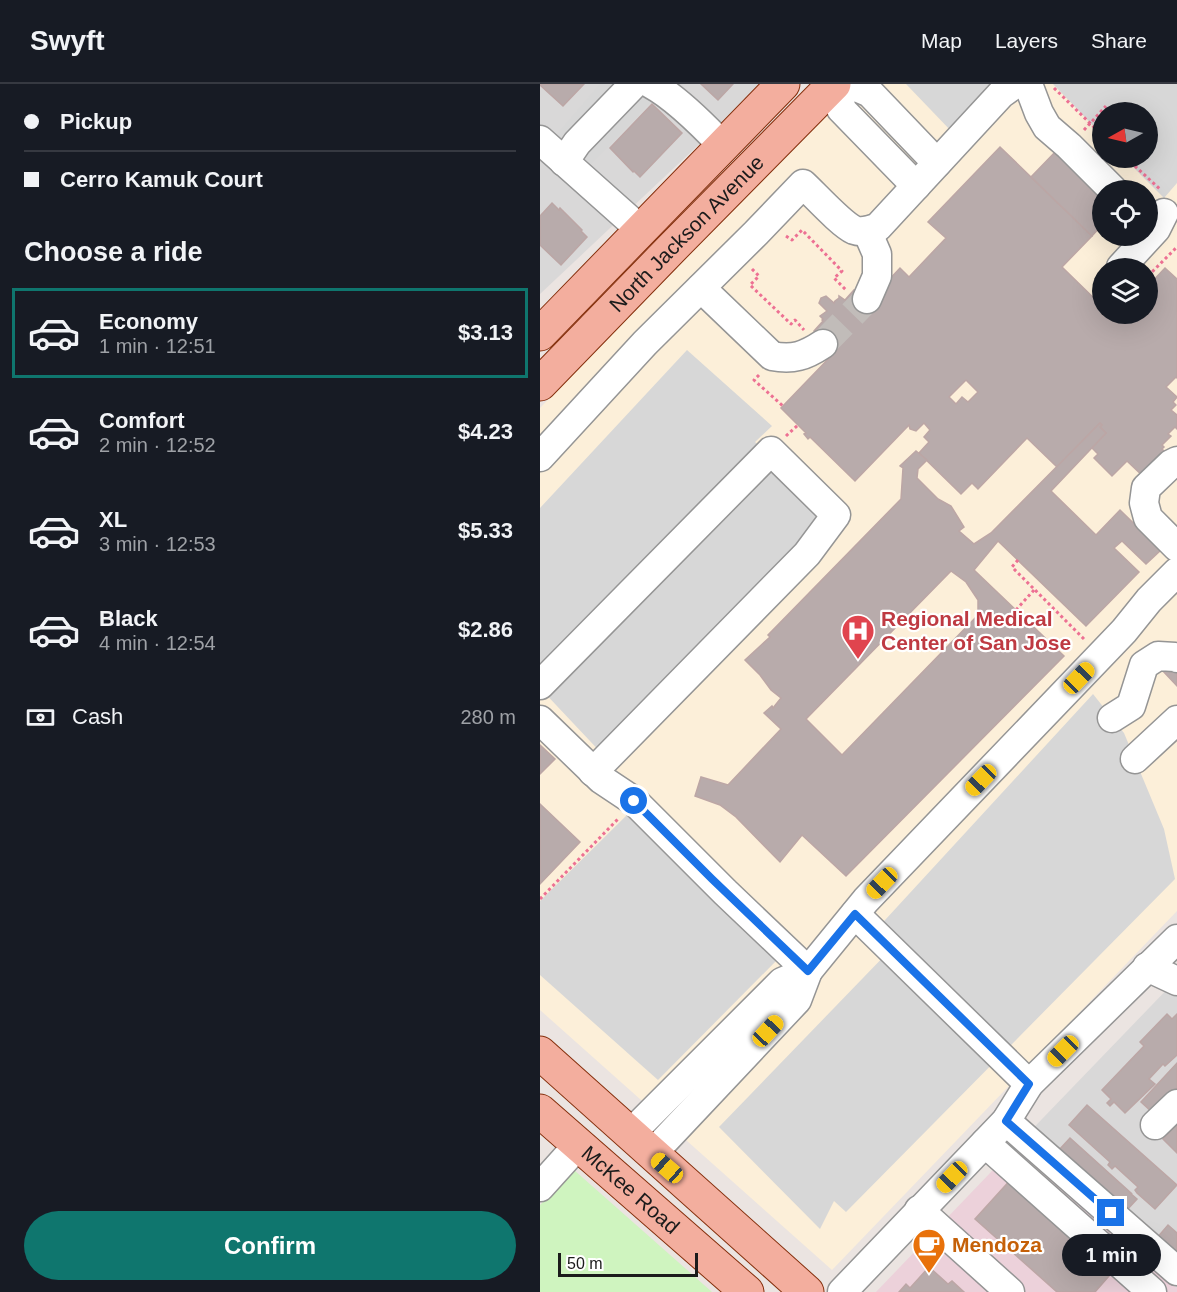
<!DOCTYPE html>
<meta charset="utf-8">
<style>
body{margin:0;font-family:Helvetica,sans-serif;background:#20242c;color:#f1f3f6;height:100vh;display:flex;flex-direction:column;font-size:22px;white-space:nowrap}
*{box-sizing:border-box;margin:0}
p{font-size:20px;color:#9ea1a6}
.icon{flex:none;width:33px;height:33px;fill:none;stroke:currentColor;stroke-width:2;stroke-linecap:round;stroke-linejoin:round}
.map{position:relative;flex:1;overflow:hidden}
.details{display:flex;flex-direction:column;background:#171b24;width:540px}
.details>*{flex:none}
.banner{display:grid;align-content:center;height:132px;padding:0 24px;background:#171b24}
.needle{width:39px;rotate:262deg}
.controls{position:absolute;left:552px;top:18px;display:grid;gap:12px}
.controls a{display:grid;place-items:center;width:66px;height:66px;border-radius:50%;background:#171b24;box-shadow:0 6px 24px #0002;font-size:30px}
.scale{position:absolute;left:18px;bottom:15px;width:140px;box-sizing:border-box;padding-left:6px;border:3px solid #1b1b1b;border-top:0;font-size:16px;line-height:21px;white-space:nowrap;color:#1b1b1b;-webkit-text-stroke:4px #fff;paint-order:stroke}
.end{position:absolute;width:27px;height:27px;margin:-14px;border:8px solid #1a73e8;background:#fff;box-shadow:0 0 0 3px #fff}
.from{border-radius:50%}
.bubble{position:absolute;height:42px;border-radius:21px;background:#171b24;box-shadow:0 6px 24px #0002;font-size:20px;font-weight:700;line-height:42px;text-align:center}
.car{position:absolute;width:18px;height:36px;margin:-18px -9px;border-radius:8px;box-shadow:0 0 4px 2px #0007;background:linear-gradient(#f5c518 24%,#345 0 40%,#f5c518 0 76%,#345 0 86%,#f5c518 0)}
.banner b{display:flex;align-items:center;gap:21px;height:57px;font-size:22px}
.banner b+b{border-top:2px solid #363941}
.banner i{width:15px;height:15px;background:#f1f3f6}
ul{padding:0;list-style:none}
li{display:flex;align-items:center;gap:18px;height:90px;margin:0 12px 9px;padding:0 12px;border:3px solid transparent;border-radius:0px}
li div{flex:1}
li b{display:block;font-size:22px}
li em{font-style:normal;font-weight:700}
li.on{border-color:#0f766e}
li>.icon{width:54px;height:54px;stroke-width:1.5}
h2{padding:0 24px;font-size:27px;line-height:72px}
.pay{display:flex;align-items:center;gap:15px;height:66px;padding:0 24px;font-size:22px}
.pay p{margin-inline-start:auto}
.button{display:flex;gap:12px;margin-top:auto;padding:12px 24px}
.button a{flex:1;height:69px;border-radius:36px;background:#0f766e;color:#fff;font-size:24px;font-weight:700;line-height:69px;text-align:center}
header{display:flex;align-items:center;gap:36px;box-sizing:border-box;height:84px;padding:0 30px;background:#171b24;border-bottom:2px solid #363941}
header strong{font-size:28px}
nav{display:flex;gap:33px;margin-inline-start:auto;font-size:21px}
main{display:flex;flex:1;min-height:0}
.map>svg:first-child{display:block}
</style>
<header>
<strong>Swyft</strong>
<nav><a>Map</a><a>Layers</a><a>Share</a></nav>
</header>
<main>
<section class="details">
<div class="banner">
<b><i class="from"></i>Pickup</b>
<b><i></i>Cerro Kamuk Court</b>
</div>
<h2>Choose a ride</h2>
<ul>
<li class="on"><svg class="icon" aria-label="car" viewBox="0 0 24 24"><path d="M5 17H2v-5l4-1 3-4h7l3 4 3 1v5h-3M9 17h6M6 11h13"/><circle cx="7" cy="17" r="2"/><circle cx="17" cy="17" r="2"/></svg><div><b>Economy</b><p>1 min · 12:51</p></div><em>$3.13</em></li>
<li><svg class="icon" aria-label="car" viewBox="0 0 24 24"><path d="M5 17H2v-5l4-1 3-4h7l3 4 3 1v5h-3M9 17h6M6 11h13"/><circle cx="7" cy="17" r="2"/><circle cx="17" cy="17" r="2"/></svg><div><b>Comfort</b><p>2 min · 12:52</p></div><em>$4.23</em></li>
<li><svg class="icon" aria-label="car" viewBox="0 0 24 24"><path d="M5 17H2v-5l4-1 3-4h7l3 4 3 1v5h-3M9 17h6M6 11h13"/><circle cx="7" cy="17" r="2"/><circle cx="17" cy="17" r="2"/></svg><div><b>XL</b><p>3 min · 12:53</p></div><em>$5.33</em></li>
<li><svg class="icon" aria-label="car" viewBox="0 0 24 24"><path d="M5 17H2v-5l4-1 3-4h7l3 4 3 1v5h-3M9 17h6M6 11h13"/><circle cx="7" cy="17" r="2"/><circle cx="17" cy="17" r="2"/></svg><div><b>Black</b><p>4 min · 12:54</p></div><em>$2.86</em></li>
</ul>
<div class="pay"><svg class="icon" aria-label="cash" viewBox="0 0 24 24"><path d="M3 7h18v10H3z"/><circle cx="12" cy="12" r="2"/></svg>Cash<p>280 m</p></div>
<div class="button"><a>Confirm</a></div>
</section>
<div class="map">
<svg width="637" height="1208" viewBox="0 0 637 1208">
<rect width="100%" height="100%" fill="#ebe4e1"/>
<g fill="#d9d8d8">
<polygon points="0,0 223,0 0,210"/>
<polygon points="637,895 637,1204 474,1064"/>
</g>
<polygon fill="#ecd1da" points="474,1064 637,1204 637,1208 336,1208"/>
<path fill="#fcefd9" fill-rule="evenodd" d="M315,0H637V827L292,1186L0,926V324ZM562,28H608V74H562ZM562,106H608V152H562ZM562,184H608V230H562Z"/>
<polygon fill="#cff4bf" points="34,1086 172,1208 0,1208 0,1121"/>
<g fill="#d7d7d7">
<polygon points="60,0 128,0 46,85 13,55"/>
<polygon points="366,0 458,0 414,50"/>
<polygon points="513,0 637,0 637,99 624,114 584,74 608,74 608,28 562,28 562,51"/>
<polygon points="147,266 232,342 215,358 296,431 66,674 0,604 0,424"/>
<polygon points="553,610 584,649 624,745 635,795 306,1128 294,1117 280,1145 179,1043 351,865 334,848"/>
<polygon points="92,726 237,876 118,996 0,891 0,817"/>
</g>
<g fill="#b8abab" stroke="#bca6a5" stroke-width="1.5" fill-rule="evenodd">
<polygon points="2,0 44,0 23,22 0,1"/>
<polygon points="161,0 193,0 178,16"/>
<polygon points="112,20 142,49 100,93 94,87 93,88 70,64"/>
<path d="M460,63L552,152L522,183L562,222V230H570L571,231L572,230H608V202L625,184L637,195V294L636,293L626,303L637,313L633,318L636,321L631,326L637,331V345L635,343L628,350L631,352L622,361L624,363L622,365L624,367L608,383L606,395L587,377L572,392L554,374L558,370L552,364L566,349L560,343L562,341L560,339L517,383L487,354L438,405L432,399L421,410L379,369L389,358L384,353L390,346L384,339L376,347L370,345L369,341L315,397L270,353L268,355L264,350L266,349L241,324L294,269L290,267L276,253L274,247L283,237L282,236L283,235L280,232L287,227L279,219L281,214L286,212L294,219L295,217L299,214V212L305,216L314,206L319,208L328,218L360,184L369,193L406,154L388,138ZM426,296L438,308L428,318L422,313L416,320L409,313Z"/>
<polygon points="518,65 562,108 562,141 552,152 491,93"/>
<polygon points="12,119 19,126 20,124 42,146 41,147 47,153 21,181 0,161 0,132"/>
<path d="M560,339L562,341L560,343L566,349L511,407L556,451L580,426L621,466L606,480L582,457L574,464L599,488L546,542L458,457L434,486L524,572L306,792L262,751L240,778L196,733L180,721L155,712L161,693L188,701L241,645L224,629L232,622L233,624L241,614L231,606L220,591L205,576L230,553L228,551L361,415L363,384L360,382L376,367L387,376L378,385L377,394L398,415L411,422L424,443L419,447L434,460L451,449ZM411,487L426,498L438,516V531L302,671L266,635Z"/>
<polygon points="637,571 637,602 622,586"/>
<polygon points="0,661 15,675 0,690"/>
<polygon points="0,720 40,758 0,800"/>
<polygon points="627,930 632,935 637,930 637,971 625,982 623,980 609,995 615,1000 585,1029 574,1018 570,1022 567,1019 571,1015 562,1006 604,962 600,958"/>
<polygon points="637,979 637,1004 613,1029 601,1018"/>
<polygon points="547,1021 637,1101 615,1125 597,1109 595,1106 598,1103 575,1082 572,1085 568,1081 570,1078 529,1041"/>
<polygon points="637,1040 637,1069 623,1055"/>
<polygon points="530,1054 591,1109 590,1109 597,1115 586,1127 519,1066"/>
<polygon points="473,1093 576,1184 555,1208 517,1208 435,1135"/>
<polygon points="628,1141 637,1149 637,1172 617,1154"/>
<polygon points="389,1183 408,1200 412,1197 424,1208 359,1208 366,1200 370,1204"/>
</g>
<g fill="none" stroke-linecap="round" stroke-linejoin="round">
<polyline stroke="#c1bcb9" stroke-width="28" stroke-dasharray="28 14" stroke-linecap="butt" points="283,260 327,215"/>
<defs>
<g id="minor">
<path d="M111,0C135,13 164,42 183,62"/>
<polyline points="299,0 301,25 376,102"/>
<polyline points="309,0 330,9 397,79"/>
<polyline points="488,0 499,29 507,43 529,62 573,106"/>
<polyline points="0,56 101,146"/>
<polyline points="24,78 37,59 94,0"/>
<polyline points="581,183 616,145 624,129"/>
<path d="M161,204L232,272C253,276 265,272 283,260"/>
<polyline points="327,215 337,192 337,170 327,147"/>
<path d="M0,373L105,259L216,149L263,100C275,111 301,140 314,146C322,149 330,146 338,143L461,10L475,0"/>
<polyline points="637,377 631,380 606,404 604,419 608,434 637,463"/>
<polyline points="0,601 231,367 296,431 267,470 53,688"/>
<polyline points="572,634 591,622 604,581 618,572 635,573 637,574"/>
<polyline points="0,636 61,695 94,717 185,808 268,887"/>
<polyline points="595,675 637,636"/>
<polyline points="315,830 489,1000"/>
<polyline points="607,883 637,897"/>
<polyline points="466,1037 637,1187"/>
<polyline points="615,1041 637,1020"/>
<polyline points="90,1050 242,898 268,887"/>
<polyline points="445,1059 612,1208"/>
<polyline points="112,1070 257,916 268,887 326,816 584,547 609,516 637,488"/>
<polyline points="0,1103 38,1061"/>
<polyline points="379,1126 470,1208"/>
<polyline points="302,1208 466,1037 489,1000 637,855"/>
</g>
<g id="major">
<polyline points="0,250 243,0"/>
<path id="s1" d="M0,300L131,165L294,0"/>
<polyline points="0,969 267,1208"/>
<path id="s2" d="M0,1027L207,1208"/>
</g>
</defs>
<use href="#minor" stroke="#959595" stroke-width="31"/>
<use href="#major" stroke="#852f0c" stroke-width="35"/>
<g stroke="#ed7093" stroke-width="3" stroke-dasharray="3 3" stroke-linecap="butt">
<polyline points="514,4 562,51"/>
<polyline points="544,46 566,22"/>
<polyline points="586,74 621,106"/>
<polyline points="246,152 252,156 262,146 302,187 294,194 307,207"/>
<polyline points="212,185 219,192 210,201 251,240 255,236 264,246"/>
<polyline points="608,192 637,163"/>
<polyline points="219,291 214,296 243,322"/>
<polyline points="246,352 258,341"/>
<polyline points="478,476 472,483 544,555"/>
<polyline points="476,526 494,506"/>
<polyline points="0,815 78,735"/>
</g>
<use href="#minor" stroke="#fff" stroke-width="28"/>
<use href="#major" stroke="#f3ae9e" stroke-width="33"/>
</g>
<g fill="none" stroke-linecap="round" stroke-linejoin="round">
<polyline stroke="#1a73e8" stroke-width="8" points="94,717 172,795 268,887 315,830 489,1000 466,1037 571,1129"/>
</g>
<defs>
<symbol id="hospital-pin" viewBox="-11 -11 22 30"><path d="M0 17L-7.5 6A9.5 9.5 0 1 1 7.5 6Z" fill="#e0444e" stroke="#fff"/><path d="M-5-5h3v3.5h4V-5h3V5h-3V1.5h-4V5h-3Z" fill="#fff"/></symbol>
<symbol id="cafe-pin" viewBox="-11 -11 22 30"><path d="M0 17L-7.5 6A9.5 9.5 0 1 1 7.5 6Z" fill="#e8710a" stroke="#fff"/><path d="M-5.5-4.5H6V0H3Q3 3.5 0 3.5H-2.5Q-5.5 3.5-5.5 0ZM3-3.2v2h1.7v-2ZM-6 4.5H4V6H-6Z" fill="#fff"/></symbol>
</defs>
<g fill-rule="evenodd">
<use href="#hospital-pin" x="299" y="528" width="38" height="52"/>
<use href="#cafe-pin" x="370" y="1142" width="38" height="52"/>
</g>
<g text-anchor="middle" stroke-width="4.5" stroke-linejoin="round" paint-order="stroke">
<g font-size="21" fill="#1b1b1b" stroke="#fff">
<text dy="7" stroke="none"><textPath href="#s1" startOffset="210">North Jackson Avenue</textPath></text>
<text dy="7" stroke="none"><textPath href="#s2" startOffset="120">McKee Road</textPath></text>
</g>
<g font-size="21" font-weight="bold" fill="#be3a42" stroke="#fff" text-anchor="start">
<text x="341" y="542">Regional Medical<tspan x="341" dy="24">Center of San Jose</tspan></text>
</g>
<g font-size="21" font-weight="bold" fill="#c56008" stroke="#fff" text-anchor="start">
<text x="412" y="1168">Mendoza</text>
</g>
</g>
</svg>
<div class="controls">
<a><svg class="needle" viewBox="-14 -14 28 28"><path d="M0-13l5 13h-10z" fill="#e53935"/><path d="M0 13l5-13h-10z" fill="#9ea1a6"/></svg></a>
<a><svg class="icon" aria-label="locate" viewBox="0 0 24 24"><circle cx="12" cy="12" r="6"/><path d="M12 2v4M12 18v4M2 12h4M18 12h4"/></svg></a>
<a><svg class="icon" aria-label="layers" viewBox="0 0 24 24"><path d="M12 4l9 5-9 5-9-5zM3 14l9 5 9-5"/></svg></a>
</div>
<div class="scale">50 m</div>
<i class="end from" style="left:94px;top:717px"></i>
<i class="end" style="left:571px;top:1129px"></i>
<div class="bubble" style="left:522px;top:1150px;width:99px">1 min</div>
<i class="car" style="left:539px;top:594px;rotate:44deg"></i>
<i class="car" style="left:441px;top:696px;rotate:224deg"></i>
<i class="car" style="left:342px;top:799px;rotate:224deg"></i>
<i class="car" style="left:228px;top:947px;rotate:43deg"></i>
<i class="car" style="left:523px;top:967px;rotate:225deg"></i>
<i class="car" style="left:127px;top:1084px;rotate:311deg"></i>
<i class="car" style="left:412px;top:1093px;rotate:224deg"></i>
</div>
</main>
